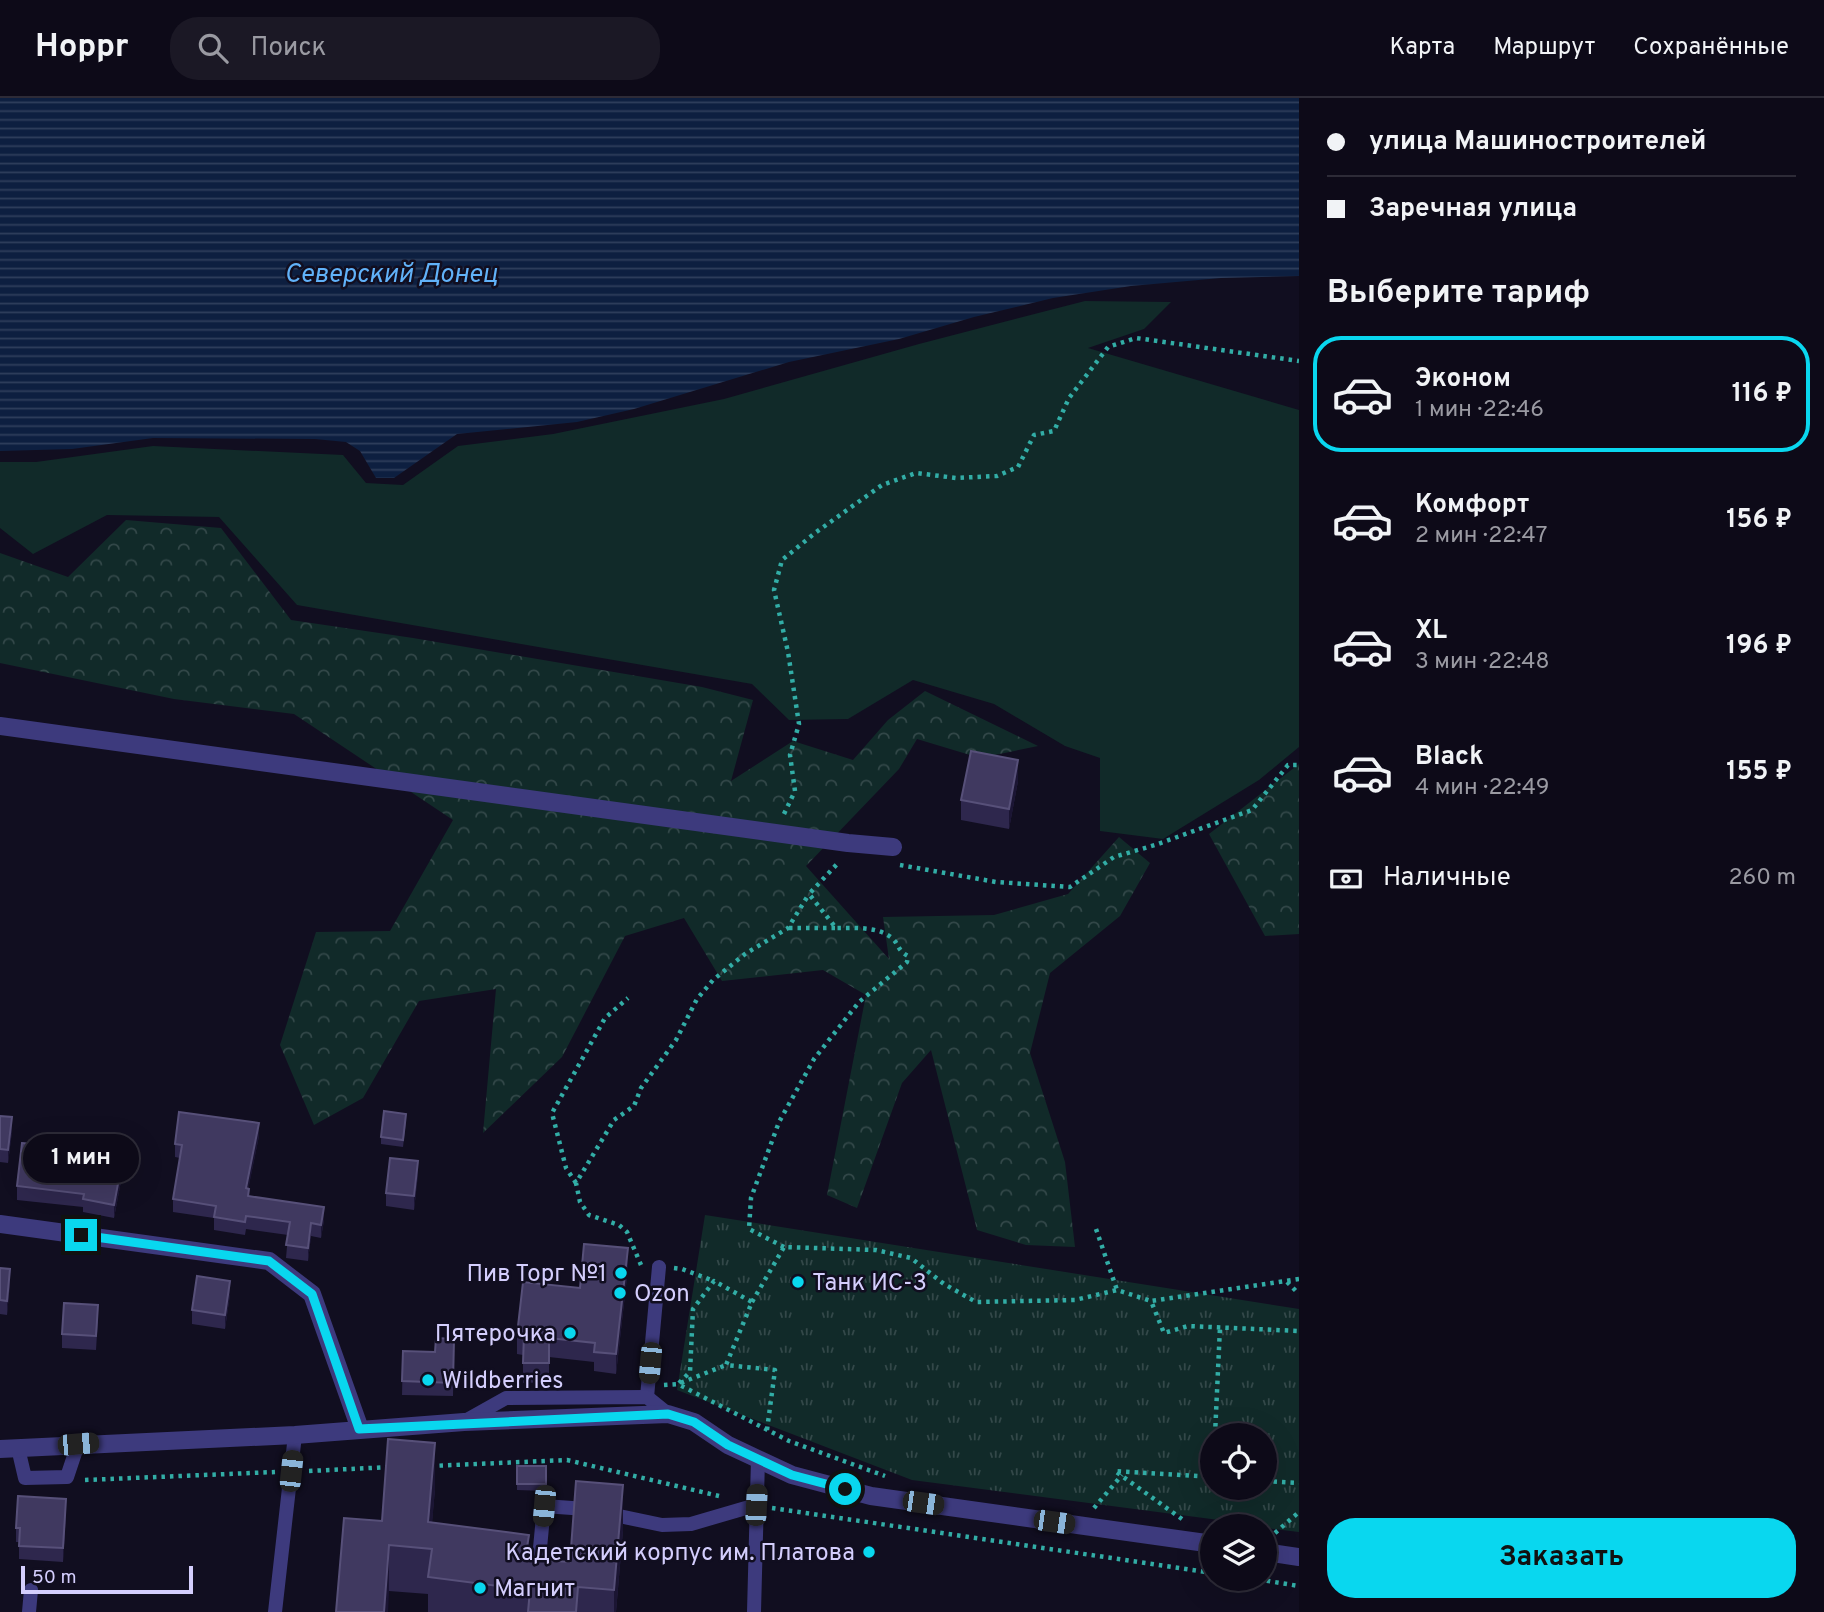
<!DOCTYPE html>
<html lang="ru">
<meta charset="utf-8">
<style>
body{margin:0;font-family:Overpass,sans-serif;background:#1b1825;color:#f1f3f6;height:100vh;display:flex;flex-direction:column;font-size:26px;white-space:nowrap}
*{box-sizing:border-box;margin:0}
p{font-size:23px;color:#9a9aa2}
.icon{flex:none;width:38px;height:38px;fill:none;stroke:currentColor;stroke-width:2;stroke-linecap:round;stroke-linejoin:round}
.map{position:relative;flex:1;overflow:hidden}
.panel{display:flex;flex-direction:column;background:#0d0a18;width:525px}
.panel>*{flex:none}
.top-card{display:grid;align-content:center;height:154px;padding:0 28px;background:#0d0a18}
.tools{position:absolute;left:1200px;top:1325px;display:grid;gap:14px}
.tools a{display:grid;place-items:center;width:77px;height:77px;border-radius:50%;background:#0d0a18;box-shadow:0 7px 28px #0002,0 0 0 2px #2d2b37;font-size:35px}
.scale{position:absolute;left:21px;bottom:18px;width:172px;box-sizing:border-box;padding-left:7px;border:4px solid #d4cefd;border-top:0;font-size:19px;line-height:24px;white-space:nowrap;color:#d4cefd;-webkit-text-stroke:5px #110e20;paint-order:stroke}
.end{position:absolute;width:32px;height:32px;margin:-16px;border:9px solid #09d7ef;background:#111;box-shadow:0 0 0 4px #111}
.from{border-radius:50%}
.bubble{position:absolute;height:49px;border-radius:24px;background:#0d0a18;box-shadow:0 7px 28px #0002,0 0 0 2px #2d2b37;font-size:23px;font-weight:700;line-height:49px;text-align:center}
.car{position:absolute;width:21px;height:42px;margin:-21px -10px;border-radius:9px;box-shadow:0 0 5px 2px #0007;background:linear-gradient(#222 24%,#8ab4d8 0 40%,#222 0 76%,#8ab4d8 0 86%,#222 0)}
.top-card b{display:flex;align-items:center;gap:24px;height:66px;font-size:26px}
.top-card b+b{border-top:2px solid #2d2b37}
.top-card i{width:18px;height:18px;background:#f1f3f6}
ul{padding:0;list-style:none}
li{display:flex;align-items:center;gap:21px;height:116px;margin:0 14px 10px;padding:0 14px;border:4px solid transparent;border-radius:28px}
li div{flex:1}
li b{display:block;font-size:26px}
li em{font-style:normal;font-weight:700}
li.active{border-color:#09d7ef}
li>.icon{width:63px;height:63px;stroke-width:1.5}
h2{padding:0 28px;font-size:32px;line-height:84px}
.pay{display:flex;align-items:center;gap:18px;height:77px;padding:0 28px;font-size:26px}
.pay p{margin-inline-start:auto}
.button{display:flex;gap:14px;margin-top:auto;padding:14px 28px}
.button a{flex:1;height:80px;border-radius:28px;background:#09d7ef;color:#111;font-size:28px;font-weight:700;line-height:80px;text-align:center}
header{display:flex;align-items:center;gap:42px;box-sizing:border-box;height:98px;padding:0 35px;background:#0d0a18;border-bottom:2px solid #2d2b37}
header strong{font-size:33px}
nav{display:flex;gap:38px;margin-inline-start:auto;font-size:24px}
.search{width:490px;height:63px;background:#1b1825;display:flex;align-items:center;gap:18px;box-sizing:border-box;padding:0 24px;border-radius:28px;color:#9a9aa2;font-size:26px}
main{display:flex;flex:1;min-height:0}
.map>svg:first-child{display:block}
</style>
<header>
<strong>Hoppr</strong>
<div class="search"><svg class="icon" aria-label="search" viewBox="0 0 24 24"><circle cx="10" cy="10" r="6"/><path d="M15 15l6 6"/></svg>Поиск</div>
<nav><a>Карта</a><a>Маршрут</a><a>Сохранённые</a></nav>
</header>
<main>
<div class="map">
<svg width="1299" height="1514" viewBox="0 0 1299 1514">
<defs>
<pattern id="forest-crowns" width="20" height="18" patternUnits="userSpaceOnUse" patternTransform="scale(1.75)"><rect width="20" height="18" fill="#112a29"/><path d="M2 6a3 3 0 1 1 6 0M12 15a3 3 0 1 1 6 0" fill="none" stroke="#334849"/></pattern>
<pattern id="park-tufts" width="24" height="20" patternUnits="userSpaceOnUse" patternTransform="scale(1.75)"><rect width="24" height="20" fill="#112a29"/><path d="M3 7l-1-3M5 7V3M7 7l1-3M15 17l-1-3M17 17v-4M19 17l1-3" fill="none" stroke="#334849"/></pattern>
<pattern id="water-rules" width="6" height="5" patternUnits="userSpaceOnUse" patternTransform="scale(1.75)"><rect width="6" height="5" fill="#0d1f40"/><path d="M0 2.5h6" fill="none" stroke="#2f3e5c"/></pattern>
</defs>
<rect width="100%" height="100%" fill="#110e20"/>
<polygon fill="#112a29" points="1085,203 1171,204 1144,231 1088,250 1299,312 1299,649 1259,682 1163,741 1100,733 1100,660 1065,648 994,606 913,582 848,621 789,622 752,586 297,507 219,419 107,417 33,456 0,430 0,364 36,364 153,348 343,357 366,385 403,387 458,348 553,336 724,301 919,246"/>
<g fill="url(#forest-crowns)">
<polygon points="126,422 221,430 291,522 413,540 702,589 753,602 731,683 793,643 853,662 888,622 925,593 1038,648 980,660 917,641 899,671 806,768 889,861 883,819 994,817 1068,796 1119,739 1150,765 1120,818 1050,875 1030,955 1065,1064 1075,1149 1026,1147 977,1132 931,952 902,985 857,1110 827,1097 866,897 823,872 722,883 684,820 625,838 562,959 483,1035 496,891 419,903 363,1000 314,1027 280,947 316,834 390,833 453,722 294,616 174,601 0,565 0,455 68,479"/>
<polygon points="1299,666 1299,836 1265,838 1209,736"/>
</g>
<path fill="url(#park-tufts)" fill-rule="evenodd" d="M705,1117L1299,1211V1434L1265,1430V1428L912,1382L677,1292ZM1213,1337H1265V1390H1213Z"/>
<polygon fill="url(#water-rules)" points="0,0 1299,0 1299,178 1221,180 1131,188 1053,200 974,219 899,241 789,264 634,311 577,324 457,336 394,380 376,380 360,353 346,344 315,341 153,340 72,351 0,353"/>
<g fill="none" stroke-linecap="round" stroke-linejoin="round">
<g stroke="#32ada6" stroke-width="4.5" stroke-dasharray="3.5 5" stroke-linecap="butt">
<polyline points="784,716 795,693 790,657 799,626 788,554 774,492 782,462 815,435 882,387 916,375 956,380 997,378 1018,369 1034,337 1054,333 1069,300 1108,249 1136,240 1299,263"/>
<polyline points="900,767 996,784 1070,789 1114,759 1155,747 1252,712 1288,667 1299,667"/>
<polyline points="789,830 836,830"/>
<polyline points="576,1085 566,1070 552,1015 605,920 628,900"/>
<polyline points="1096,1131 1117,1192"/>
<path d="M784,1149L749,1131L751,1100L779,1024L814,961L859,904L907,864L908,858C897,852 900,848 893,841C879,828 854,830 836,830L809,796L839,764"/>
<polyline points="641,1167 627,1134 619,1127 589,1117 580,1104 576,1085 614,1022 634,1008 641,990 676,942 697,901 713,882 745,856 788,830 809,796"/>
<polyline points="674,1170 682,1171 714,1183"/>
<polyline points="1299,1181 1151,1203 1164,1235 1188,1228 1299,1233"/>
<polyline points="1287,1184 1299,1196"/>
<polyline points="752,1204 784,1149 876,1152 911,1160 944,1186 976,1204 1075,1202 1117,1192 1151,1203"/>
<polyline points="664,1287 678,1286 726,1267"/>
<polyline points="767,1332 775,1272 726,1267 752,1204 714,1183 693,1211 690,1274 678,1286 789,1343 885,1378"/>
<polyline points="1215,1337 1220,1229"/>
<polyline points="431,1368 567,1362 719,1398"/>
<polyline points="309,1373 391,1369"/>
<polyline points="85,1382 275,1374"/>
<polyline points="1265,1383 1299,1385"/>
<polyline points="772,1410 1213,1475"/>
<polyline points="1094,1410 1122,1377"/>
<polyline points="1182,1421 1115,1373 1213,1379"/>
<polyline points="1275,1435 1299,1414"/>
<polyline points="1250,1480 1299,1488"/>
</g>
<g stroke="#3d3a7d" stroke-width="14">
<polyline points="647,1299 659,1169"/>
<polyline points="465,1323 506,1300 647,1299 668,1316"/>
<polyline points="18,1350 25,1380 67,1379 78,1346"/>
<polyline points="538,1471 544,1408 586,1411 662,1427 691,1426 756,1407"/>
<polyline points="29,1514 31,1492"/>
<polyline points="275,1514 295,1337"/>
<polyline points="754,1514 758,1361"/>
</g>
<g stroke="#3d3a7d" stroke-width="18">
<polyline points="0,628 848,745 893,749"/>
<polyline points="0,1126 269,1163 312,1196 360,1331"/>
<polyline points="0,1351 295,1337 464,1324 668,1316 694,1324 728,1347 792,1377 871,1398 1213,1446"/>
<polyline points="1265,1454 1299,1459"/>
</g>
</g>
<g fill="#2e274d">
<polygon points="1018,683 1009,731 961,722 961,702"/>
<polygon points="0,1018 12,1033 8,1065 0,1064"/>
<polygon points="406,1023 403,1049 381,1046 381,1039"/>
<polygon points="259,1038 248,1091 249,1098 324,1122 321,1140 311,1138 308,1163 286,1160 288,1137 246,1131 245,1137 214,1132 214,1120 173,1114 173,1101 180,1060 175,1059 175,1046"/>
<polygon points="61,1053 102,1060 125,1062 114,1120 83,1114 83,1109 17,1102 17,1088"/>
<polygon points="418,1076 414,1112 386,1108 386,1095"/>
<polygon points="0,1170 10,1185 7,1217 0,1216"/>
<polygon points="628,1170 616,1276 594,1273 594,1264 549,1259 549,1284 523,1285 523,1257 517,1256 517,1237 580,1190"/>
<polygon points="230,1196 225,1231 192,1226 192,1212"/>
<polygon points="98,1220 96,1252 62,1250 62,1236"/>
<polygon points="454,1241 453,1298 402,1297 403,1253 435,1254"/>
<polygon points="517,1368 546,1368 546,1393 517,1392"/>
<polygon points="435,1391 432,1424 529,1461 570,1464 623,1432 616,1514 428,1514 428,1496 389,1493 382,1423"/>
<polygon points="66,1415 63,1464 19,1461 19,1444 16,1444 16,1430"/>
</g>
<g fill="#1b1533">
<polygon points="1018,662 1018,683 1009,731 1009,711"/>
<polygon points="12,1019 12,1033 8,1065 8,1052"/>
<polygon points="259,1025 259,1038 246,1103 246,1090"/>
<polygon points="125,1049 125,1062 114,1120 114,1107"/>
<polygon points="418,1063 418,1076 414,1112 414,1098"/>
<polygon points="324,1109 324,1122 321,1140 321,1127"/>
<polygon points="311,1125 311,1138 308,1163 308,1150"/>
<polygon points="628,1150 628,1170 616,1276 616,1256"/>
<polygon points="10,1171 10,1185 7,1217 7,1203"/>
<polygon points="230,1183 230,1196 225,1231 225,1217"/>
<polygon points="435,1345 435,1391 430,1450 428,1424"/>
<polygon points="623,1387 623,1432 616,1514 614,1514 614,1492"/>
<polygon points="66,1401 66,1415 63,1464 63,1450"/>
<polygon points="529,1437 529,1483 525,1461"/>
<polygon points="389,1447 389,1493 388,1514 384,1514"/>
</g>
<g fill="#403960" stroke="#575079" stroke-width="2">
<polygon points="971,653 1018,662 1009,711 961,702"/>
<polygon points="384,1013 406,1016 403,1042 381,1039"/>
<polygon points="179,1014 259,1025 246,1090 249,1091 248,1098 324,1109 321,1127 311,1125 308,1150 286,1147 290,1124 246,1118 245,1124 214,1119 216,1108 173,1101 182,1047 175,1046"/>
<polygon points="0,1018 12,1019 8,1052 0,1051"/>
<polygon points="22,1045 61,1049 61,1053 102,1060 105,1045 125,1049 114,1107 83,1101 84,1096 17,1088"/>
<polygon points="390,1060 418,1063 414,1098 386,1095"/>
<polygon points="584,1146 628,1150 616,1256 594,1254 595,1245 549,1240 549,1265 523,1265 524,1237 517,1237 523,1184 580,1190"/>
<polygon points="0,1170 10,1171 7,1203 0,1202"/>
<polygon points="197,1178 230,1183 225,1217 192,1212"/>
<polygon points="64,1205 98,1207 96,1238 62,1236"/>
<polygon points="436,1240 454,1241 453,1285 402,1283 403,1253 435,1254"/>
<polygon points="388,1341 435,1345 428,1424 529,1437 525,1461 570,1464 576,1383 623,1387 614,1492 578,1489 576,1514 528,1514 530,1492 428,1479 432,1451 389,1447 384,1514 336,1514 344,1420 382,1423"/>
<rect x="517" y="1368" width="29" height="18"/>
<polygon points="18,1398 66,1401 63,1450 19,1448 20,1430 16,1430"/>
</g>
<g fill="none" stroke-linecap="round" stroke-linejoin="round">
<polyline stroke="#09d7ef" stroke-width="9" points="81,1137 269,1163 312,1196 359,1331 668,1316 694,1324 728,1347 792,1377 845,1391"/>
</g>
<g fill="#09d7ef" stroke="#110e20" stroke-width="2.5">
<circle cx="621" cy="1175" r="7"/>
<circle cx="798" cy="1184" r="7"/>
<circle cx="620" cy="1195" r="7"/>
<circle cx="570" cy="1235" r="7"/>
<circle cx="428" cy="1282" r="7"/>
<circle cx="869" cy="1454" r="7"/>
<circle cx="480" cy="1490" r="7"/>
</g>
<g text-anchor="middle" stroke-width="5" stroke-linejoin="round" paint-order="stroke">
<g font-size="24" fill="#d4cefd" stroke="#110e20" text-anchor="start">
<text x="607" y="1183" text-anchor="end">Пив Торг №1</text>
<text x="812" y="1192">Танк ИС-3</text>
<text x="634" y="1203">Ozon</text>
<text x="556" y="1243" text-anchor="end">Пятерочка</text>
<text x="442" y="1290">Wildberries</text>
<text x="855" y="1462" text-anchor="end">Кадетский корпус им. Платова</text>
<text x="494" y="1498">Магнит</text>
</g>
<g font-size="26" font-style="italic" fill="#61b2f9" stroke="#110e20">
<text x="391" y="184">Северский Донец</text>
</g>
</g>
</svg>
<div class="tools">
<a><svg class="icon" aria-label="locate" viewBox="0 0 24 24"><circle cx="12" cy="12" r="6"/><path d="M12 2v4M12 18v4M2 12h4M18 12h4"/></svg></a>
<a><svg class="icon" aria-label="layers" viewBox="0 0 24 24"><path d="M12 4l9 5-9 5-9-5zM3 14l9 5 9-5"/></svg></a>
</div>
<div class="scale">50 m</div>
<i class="end from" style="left:845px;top:1391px"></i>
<i class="end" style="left:81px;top:1137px"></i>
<div class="bubble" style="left:23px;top:1036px;width:116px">1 мин</div>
<i class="car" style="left:650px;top:1265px;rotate:185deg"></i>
<i class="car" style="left:78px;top:1346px;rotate:85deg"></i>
<i class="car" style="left:291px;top:1373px;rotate:6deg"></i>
<i class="car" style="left:923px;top:1405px;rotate:98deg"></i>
<i class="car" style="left:756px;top:1407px;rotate:3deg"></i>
<i class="car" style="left:544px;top:1408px;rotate:185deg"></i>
<i class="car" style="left:1054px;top:1424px;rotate:98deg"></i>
</div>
<section class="panel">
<div class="top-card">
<b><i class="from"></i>улица Машиностроителей</b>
<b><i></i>Заречная улица</b>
</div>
<h2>Выберите тариф</h2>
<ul>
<li class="active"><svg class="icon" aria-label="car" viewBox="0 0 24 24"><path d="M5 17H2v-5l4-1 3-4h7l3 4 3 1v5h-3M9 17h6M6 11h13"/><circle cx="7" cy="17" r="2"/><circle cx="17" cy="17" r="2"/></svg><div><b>Эконом</b><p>1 мин · 22:46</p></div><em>116 ₽</em></li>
<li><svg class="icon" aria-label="car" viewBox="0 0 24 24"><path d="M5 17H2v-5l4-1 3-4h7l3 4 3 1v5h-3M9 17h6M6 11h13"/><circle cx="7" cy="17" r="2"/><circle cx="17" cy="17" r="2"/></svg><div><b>Комфорт</b><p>2 мин · 22:47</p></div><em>156 ₽</em></li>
<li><svg class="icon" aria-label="car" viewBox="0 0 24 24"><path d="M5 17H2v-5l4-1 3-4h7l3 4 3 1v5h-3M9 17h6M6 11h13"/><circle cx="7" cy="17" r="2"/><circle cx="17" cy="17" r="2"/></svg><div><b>XL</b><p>3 мин · 22:48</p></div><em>196 ₽</em></li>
<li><svg class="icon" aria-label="car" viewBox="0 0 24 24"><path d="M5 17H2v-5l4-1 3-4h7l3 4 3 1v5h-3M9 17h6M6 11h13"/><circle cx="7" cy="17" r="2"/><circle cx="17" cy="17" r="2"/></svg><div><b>Black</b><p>4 мин · 22:49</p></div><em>155 ₽</em></li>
</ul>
<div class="pay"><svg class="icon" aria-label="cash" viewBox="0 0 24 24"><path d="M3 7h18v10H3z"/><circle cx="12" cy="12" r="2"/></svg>Наличные<p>260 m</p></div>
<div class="button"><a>Заказать</a></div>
</section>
</main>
